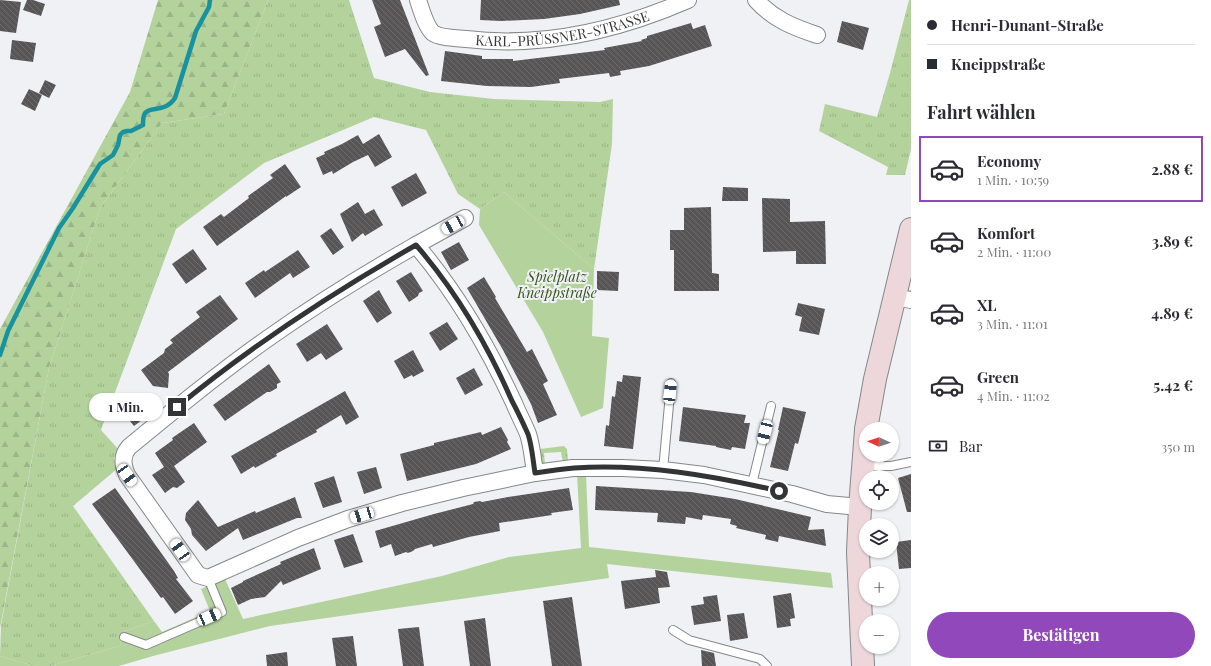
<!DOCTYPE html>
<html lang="de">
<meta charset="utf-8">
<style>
body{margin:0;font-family:"Playfair Display",serif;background:#f7f7f7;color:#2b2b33;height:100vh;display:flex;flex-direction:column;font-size:15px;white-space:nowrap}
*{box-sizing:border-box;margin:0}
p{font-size:13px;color:#7c7c81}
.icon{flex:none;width:22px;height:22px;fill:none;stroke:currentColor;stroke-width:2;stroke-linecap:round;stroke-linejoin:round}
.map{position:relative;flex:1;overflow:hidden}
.details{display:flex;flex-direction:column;background:#fff;width:300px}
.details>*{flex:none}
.banner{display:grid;align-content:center;height:88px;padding:0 16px;background:#fff}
.needle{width:26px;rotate:273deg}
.tools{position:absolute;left:859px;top:422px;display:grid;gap:8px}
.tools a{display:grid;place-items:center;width:40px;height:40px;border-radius:50%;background:#fff;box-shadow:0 1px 3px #0004;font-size:20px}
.end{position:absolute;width:18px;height:18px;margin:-9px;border:5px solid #333435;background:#fff;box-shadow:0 0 0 2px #fff}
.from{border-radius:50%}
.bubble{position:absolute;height:28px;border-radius:14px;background:#fff;box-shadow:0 1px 3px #0004;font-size:13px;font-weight:700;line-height:28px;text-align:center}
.car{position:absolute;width:12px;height:24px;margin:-12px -6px;border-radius:5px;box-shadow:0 0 3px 1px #0007;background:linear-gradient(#fff 24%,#345 0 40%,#fff 0 76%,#345 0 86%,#fff 0)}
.banner b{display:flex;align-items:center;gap:14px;height:38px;font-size:15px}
.banner b+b{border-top:1px solid #e1e1e2}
.banner i{width:10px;height:10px;background:#2b2b33}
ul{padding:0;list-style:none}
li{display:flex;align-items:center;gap:12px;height:66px;margin:0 8px 6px;padding:0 8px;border:2px solid transparent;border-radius:0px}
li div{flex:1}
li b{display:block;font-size:15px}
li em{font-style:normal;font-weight:700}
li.active{border-color:#9148ba}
li>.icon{width:36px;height:36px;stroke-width:1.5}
h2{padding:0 16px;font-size:18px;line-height:48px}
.pay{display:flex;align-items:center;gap:10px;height:44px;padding:0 16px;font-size:15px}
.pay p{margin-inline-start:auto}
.cta{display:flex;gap:8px;margin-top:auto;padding:8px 16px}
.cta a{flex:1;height:46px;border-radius:24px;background:#9148ba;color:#fff;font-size:16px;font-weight:700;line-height:46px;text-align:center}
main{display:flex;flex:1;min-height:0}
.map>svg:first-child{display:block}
</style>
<main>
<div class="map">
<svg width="911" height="666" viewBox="0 0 911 666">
<defs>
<pattern id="grass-tufts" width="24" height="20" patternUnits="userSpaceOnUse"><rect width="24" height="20" fill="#b3d29c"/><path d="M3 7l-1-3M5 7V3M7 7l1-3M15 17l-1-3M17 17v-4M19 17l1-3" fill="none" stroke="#9ab587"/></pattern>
<pattern id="forest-firs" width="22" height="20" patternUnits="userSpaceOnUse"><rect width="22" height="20" fill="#b3d29c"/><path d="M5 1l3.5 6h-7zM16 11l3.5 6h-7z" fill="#9ab587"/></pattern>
<pattern id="building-back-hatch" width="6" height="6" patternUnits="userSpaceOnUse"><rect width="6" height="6" fill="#585557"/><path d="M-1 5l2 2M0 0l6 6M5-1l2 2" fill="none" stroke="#6d6b6c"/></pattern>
</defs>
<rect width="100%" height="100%" fill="#f0f1f5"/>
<g fill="url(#grass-tufts)">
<polygon points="268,0 349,0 374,78 430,92 494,99 600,102 613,99 612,144 594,269 504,192 480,209 458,194 426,130 374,117 264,163 176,229 101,430 119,450 114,458 118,468 73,506 154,621 125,631 120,646 50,666 34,666 0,656 1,625 49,368 100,208 162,123 224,114"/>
<polygon points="909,0 911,0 911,149 905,175 886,175 888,167 819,131 825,104 877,117 890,73"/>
<polygon points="564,446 567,449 568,460 566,462 563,463 561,452 544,453 545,465 541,464 538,451 540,449"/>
</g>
<polygon fill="url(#forest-firs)" points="158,0 268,0 224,114 162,123 100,208 49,368 0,628 0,329 130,92"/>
<g fill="#b3d29c">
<polygon points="504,192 594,269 592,336 609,338 603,408 581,417 543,332 479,225 480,209"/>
<polygon points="577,474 586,474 589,547 831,573 833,588 607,564 609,578 270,626 153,656 119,666 50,666 120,646 125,631 154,621 162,632 210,611 201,589 225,579 243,619 442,576 509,557 581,548"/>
<polygon points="0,656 34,666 0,666"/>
</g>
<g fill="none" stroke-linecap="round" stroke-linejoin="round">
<path stroke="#19929f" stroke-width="4.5" d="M0,355L8,331L59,228L73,208L100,164L113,155L118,145L120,135L123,132L127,131H131L143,125C143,121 143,116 145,113C151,106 165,113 175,98L196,31L209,7L210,0"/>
</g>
<g fill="url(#building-back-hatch)">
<polygon points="0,0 21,2 16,33 0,31"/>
<polygon points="27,0 33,0 45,4 41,16 23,10"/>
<polygon points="372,0 400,0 429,75 426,76 405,49 385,57 374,27 381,24"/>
<polygon points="481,0 619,0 620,5 580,14 544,19 501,21 480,20"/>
<polygon points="842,21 869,28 863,50 837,42"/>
<polygon points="691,23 693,29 705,25 712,46 649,66 620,71 621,75 610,77 609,73 559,79 560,83 531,87 487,86 441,81 445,51 482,56 482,59 513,59 513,61 605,50 604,48 642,41 641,40 647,38 647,36"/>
<polygon points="12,40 36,43 33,62 10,59"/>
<polygon points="45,80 56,85 49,98 39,93"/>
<polygon points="29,89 42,95 35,111 21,104"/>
<polygon points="379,134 392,157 375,167 368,155 353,162 333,174 332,171 323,175 316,158 325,154 324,152 342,144 358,135 363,144"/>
<polygon points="285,164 301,187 286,197 286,196 217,246 203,227 221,214 224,217 249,198 248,196 273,178 270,175"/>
<polygon points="416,173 427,193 402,207 391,187"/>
<polygon points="723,187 748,188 748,201 722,201"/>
<polygon points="762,198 790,199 790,222 825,221 826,264 796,264 796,251 763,252"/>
<polygon points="358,202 365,214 374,209 383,225 365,236 363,233 352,242 340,214"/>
<polygon points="711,207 712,273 719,274 719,291 674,291 674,250 670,250 670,230 684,230 684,208"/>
<polygon points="331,228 344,247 333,255 320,236"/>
<polygon points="459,242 469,260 451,270 441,252"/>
<polygon points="193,249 207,269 186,284 172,264"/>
<polygon points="298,250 310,267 293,278 290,273 255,298 245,283 264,270 265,272"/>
<polygon points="597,271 619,272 618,291 597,290"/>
<polygon points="411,272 423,291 419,293 418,296 409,302 396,281"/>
<polygon points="484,277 496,297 495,298 527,352 532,349 548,381 543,384 557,415 538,423 531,404 503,350 467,288"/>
<polygon points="379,290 392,313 377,323 363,301"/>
<polygon points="220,295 238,319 168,372 169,374 168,388 153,386 141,370 164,353 165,349 173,343 170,340 200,317 196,312"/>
<polygon points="798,303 825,309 819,335 799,331 802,317 795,315"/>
<polygon points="447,322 458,339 440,351 429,333"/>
<polygon points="327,324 343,349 326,360 321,353 307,362 296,344"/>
<polygon points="413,350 424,371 413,377 412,375 404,379 394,361"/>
<polygon points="269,364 281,382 277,384 277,388 270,392 267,392 225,421 213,405"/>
<polygon points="474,368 483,385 465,395 456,378"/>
<polygon points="623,375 641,377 633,449 604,446 606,425 609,426 612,396 615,397 617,381 622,382"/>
<polygon points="345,391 359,417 346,425 341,415 316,430 317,432 276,454 277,456 255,468 254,466 241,474 231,456"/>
<polygon points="133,394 150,414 134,426 118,406"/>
<polygon points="683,407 746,415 744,423 750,423 745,449 732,447 731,450 716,447 716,446 679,441"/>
<polygon points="783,407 806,412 798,444 795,443 788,471 770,467 779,430 778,430"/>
<polygon points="194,423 207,442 174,466 185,482 177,488 173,487 165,493 152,475 164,467 155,453 173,440 172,438"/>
<polygon points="501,427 508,440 507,442 511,449 476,464 407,481 400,454 434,445 434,443 481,432 482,435"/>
<polygon points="376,467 382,488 364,494 357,472"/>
<polygon points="911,474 911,512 907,512 898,478"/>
<polygon points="334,476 342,502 323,508 314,483"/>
<polygon points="596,486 691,492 735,499 811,517 808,530 824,529 826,546 779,536 778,542 765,539 766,535 736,528 737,526 730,524 731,519 703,515 702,520 686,517 685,524 657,522 658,513 595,510"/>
<polygon points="115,488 174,571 178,578 176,579 193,601 175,614 163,597 161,598 92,504"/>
<polygon points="569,488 573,510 551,513 552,515 499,523 500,531 469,537 433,547 432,544 415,549 413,551 408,553 406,552 395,556 391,544 380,548 375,531 434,514 473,504 474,502 480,501 482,502 508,497"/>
<polygon points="295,497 302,518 297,518 243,540 238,528 206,551 192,535 191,529 185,520 186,513 198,500 218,527 255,511 256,513"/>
<polygon points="353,534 363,562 344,568 334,540"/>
<polygon points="911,540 911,568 899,569 896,542"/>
<polygon points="314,548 321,569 283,585 281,581 265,597 251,599 238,605 231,588 243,582 243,581 281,564 280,562"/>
<polygon points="655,570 667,572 670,587 658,588 660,603 625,609 621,581 656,577"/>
<polygon points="791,593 795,618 790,619 791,626 777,628 773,596"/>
<polygon points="717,595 721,621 694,625 691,606 704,604 703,597"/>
<polygon points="572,597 582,666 552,666 543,601"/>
<polygon points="744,613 748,638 730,641 727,615"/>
<polygon points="485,618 491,666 470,666 464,621"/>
<polygon points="419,627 424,666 403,666 398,629"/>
<polygon points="353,636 357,666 336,666 332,638"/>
<polygon points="701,650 714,653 716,666 702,666"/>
<polygon points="287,652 288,666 267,666 266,655"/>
</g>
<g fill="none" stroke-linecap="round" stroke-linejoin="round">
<defs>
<g id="service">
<polyline points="863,466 891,466 911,462"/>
<polyline points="663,470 671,383"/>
<polyline points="752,484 771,406"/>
<polyline points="673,630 689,640 760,659 767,666"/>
<polyline points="124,637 146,645 222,612 208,578"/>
</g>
<g id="minor">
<path id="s1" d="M418,0C421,9 426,27 433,33C440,38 457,38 466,39C542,48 619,30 688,0"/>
<path d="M756,0C773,19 793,27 817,35"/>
<polyline points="416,245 465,218"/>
<polyline points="894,297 911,300"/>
<path d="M535,473C533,460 532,446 528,434C524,424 518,413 514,403C488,347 456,292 416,245C365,274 315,305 267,339C219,373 174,410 129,447C121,456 123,465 127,475L198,575L208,578L298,538L348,519L402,503L463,488L535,473L573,468H623L663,470L704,475L792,494L827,504L860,507"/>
</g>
<g id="secondary">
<polyline points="866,429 875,379 911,229"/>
<polyline points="863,666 858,552 860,507 866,430"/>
</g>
</defs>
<use href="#service" stroke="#86878a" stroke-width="10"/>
<use href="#minor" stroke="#86878a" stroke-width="18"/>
<use href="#secondary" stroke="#86878a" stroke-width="24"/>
<use href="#service" stroke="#fff" stroke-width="8"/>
<use href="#minor" stroke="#fff" stroke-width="16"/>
<use href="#secondary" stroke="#edd7da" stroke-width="22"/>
</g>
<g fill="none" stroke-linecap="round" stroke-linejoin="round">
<path stroke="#333435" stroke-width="5" d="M177,407C251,346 332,293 416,245C455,290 488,346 512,401C518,412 523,423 528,434C532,446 533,460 535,473C548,471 561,469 574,468C641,463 714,476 779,491"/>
</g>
<g text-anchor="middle" stroke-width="4" stroke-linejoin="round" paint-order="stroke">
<g font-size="14" fill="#333435" stroke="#f0f1f5">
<text dy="5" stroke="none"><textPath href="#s1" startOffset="168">KARL-PRÜSSNER-STRASSE</textPath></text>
</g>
<g font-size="14" font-style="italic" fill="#37541b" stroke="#f0f1f5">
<text x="557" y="282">Spielplatz<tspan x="557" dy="16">Kneippstraße</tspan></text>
</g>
</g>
</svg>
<div class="tools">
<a><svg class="needle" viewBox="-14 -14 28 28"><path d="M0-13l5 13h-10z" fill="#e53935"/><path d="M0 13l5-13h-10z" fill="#7c7c81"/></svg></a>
<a><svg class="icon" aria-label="locate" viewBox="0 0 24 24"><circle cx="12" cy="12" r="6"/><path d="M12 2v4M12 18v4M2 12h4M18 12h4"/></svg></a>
<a><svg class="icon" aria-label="layers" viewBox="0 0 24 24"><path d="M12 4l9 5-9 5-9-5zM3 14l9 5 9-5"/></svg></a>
<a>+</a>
<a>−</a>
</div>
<i class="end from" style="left:779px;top:491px"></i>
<i class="end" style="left:177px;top:407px"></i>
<div class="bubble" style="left:89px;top:393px;width:74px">1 Min.</div>
<i class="car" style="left:453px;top:225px;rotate:241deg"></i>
<i class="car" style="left:670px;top:392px;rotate:6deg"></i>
<i class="car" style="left:765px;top:432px;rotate:194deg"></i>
<i class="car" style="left:127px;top:475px;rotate:145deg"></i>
<i class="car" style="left:362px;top:515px;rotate:253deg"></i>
<i class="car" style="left:180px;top:550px;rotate:325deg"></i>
<i class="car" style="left:209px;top:617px;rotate:67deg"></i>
</div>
<section class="details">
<div class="banner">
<b><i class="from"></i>Henri-Dunant-Straße</b>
<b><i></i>Kneippstraße</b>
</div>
<h2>Fahrt wählen</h2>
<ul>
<li class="active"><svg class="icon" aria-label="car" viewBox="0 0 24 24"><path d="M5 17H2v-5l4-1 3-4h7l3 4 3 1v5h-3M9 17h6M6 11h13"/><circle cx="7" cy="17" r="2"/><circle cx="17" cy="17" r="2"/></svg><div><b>Economy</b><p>1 Min. · 10:59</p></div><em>2.88 €</em></li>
<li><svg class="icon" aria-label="car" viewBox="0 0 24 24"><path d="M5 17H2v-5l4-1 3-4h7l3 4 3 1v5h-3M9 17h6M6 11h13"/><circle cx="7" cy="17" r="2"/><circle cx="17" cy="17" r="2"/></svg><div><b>Komfort</b><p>2 Min. · 11:00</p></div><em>3.89 €</em></li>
<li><svg class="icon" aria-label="car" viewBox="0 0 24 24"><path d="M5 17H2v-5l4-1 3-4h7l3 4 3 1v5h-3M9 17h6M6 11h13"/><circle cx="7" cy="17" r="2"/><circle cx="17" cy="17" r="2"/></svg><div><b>XL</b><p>3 Min. · 11:01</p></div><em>4.89 €</em></li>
<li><svg class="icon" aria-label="car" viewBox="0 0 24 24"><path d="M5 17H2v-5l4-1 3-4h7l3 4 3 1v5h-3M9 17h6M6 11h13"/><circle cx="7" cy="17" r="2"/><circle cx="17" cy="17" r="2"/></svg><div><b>Green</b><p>4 Min. · 11:02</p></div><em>5.42 €</em></li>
</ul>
<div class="pay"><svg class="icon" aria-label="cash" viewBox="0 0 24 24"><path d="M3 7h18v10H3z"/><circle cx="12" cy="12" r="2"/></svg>Bar<p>350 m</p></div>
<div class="cta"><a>Bestätigen</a></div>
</section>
</main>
